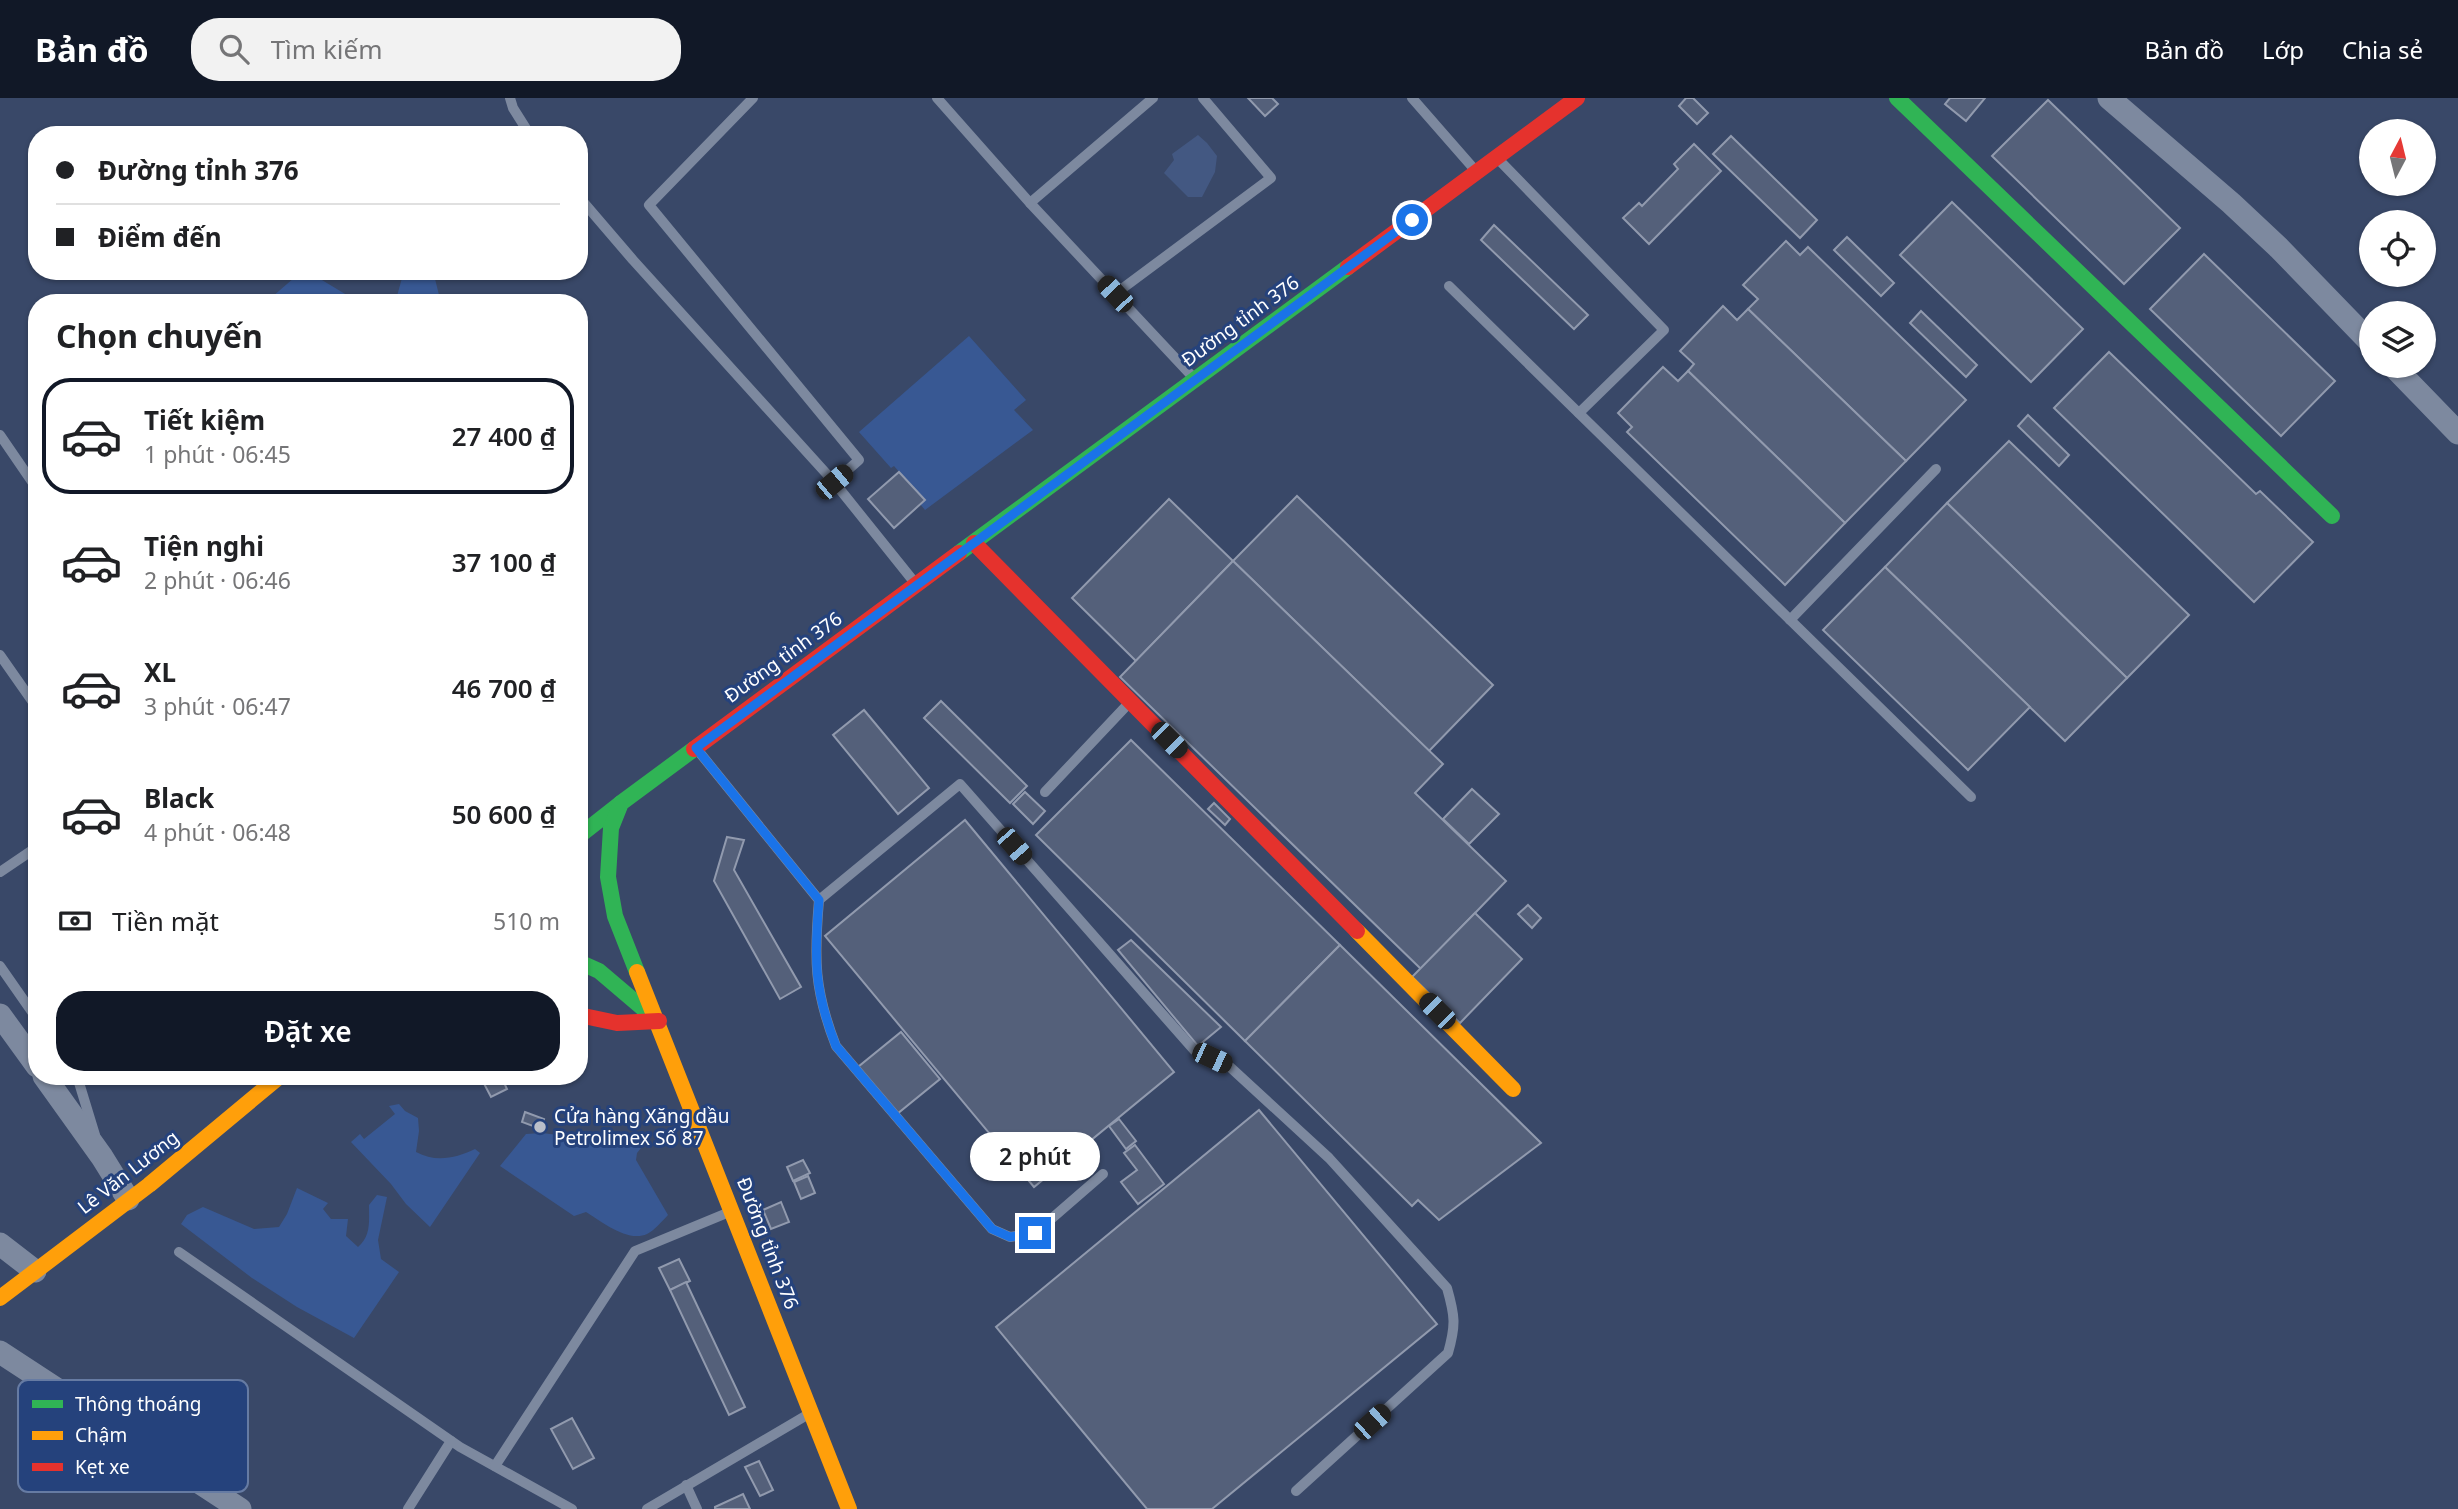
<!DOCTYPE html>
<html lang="vi">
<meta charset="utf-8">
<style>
body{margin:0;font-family:"Noto Sans",sans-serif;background:#f2f2f2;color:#202124;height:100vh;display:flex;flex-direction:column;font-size:26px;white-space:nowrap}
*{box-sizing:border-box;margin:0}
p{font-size:23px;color:#757577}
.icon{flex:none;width:38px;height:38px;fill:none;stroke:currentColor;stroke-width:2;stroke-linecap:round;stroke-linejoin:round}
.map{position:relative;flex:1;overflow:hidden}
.details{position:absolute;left:28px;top:196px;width:560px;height:791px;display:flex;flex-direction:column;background:#fff;border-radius:28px;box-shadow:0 2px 5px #0004}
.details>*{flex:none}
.hud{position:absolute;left:28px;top:28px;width:560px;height:154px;border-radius:28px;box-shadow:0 2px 5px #0004;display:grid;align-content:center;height:154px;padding:0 28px;background:#fff}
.needle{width:46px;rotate:7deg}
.controls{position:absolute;left:2359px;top:21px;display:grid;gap:14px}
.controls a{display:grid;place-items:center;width:77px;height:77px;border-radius:50%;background:#fff;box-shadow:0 2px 5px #0004;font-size:35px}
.end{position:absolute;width:32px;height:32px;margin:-16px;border:9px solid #1a73e8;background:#fff;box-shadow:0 0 0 4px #fff}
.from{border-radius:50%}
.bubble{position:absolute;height:49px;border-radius:24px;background:#fff;box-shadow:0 2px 5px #0004;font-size:23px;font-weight:600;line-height:49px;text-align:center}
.car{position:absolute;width:21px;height:42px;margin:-21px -10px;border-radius:9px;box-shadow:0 0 5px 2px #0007;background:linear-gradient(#222 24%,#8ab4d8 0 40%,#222 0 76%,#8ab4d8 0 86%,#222 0)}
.hud b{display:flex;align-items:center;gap:24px;height:66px;font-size:26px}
.hud b+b{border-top:2px solid #e0e0e0}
.hud i{width:18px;height:18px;background:#202124}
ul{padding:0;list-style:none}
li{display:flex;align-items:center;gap:21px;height:116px;margin:0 14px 10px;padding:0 14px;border:4px solid transparent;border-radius:28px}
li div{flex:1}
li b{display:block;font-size:26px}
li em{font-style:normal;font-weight:600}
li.selected{border-color:#111827}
li>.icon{width:63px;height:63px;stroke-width:1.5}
h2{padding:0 28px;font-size:32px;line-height:84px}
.pay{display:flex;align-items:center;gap:18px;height:77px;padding:0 28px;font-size:26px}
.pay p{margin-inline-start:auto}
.action{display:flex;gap:14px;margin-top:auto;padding:14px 28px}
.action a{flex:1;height:80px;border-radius:28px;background:#111827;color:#fff;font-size:28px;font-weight:600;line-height:80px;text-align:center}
header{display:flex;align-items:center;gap:42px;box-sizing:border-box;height:98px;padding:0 35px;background:#111827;color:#fff}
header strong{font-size:33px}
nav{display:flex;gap:38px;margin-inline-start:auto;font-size:24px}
.search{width:490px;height:63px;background:#f2f2f2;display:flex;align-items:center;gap:18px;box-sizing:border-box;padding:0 24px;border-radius:28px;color:#757577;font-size:26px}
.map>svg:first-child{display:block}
</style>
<header>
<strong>Bản đồ</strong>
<div class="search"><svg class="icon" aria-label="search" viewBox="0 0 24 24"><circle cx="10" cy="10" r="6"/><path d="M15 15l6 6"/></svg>Tìm kiếm</div>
<nav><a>Bản đồ</a><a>Lớp</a><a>Chia sẻ</a></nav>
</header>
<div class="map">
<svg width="2458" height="1411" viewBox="0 0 2458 1411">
<rect width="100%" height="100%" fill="#394868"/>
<g fill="#385893">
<polygon points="302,173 307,173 360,205 265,205"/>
<polygon points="404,173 433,173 441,205 395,205"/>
<polygon points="969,238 1026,302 1014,312 1033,332 925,412 920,406 924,402 894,368 891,370 859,334"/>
<path d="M399,1006L405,1013L418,1020L419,1033L416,1054C436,1065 456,1060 475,1051L480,1055L430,1129L406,1106L391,1086L351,1044L360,1036L364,1041L395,1016L389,1008Z"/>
<path d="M542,1035L637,1047L641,1050L637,1055L636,1062L668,1117C662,1123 655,1132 647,1136C628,1145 601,1123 586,1114L574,1118L500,1068L526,1036Z"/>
<path d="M297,1090L328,1105L323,1111L331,1121H348L346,1138L358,1149C371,1138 369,1124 369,1107L377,1097L387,1099L378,1142L381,1161L399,1174L354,1240L297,1209L252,1180L181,1126L187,1117L203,1109L254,1131L279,1129L287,1116Z"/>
</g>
<polygon fill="#435882" points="1198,37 1207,45 1217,58 1215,74 1202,99 1188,99 1164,75 1174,62 1172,56"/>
<g fill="#54607a" stroke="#919aae" stroke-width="2">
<polygon points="1248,0 1272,0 1278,6 1265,18"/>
<polygon points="1686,0 1693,0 1708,15 1697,26 1679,8"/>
<polygon points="1950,0 1985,0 1966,23 1945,6"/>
<polygon points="2048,2 2180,130 2124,186 1992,58"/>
<polygon points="1731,38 1817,122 1800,140 1713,56"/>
<polygon points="1694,46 1721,73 1649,146 1623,120 1639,105 1642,108 1678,71 1674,66"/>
<polygon points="1952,104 2083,231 2031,284 1900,157"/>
<polygon points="1494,127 1588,217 1574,231 1481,142"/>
<polygon points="1847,139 1894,185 1881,198 1834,152"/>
<polygon points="1786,143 1800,157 1808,149 1966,302 1906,363 1748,211 1758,201 1743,187"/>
<polygon points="2204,156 2335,283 2281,338 2150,211"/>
<polygon points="1723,208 1737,222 1748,211 1906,363 1845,425 1688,273 1694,266 1680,253"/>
<polygon points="1921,213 1977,267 1966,279 1910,225"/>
<polygon points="2109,254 2256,396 2260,393 2313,444 2254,504 2054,310"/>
<polygon points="1663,269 1678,283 1688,273 1845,425 1785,487 1627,334 1632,329 1618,315"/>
<polygon points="2028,317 2069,357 2059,368 2018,328"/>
<polygon points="2009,343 2189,517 2127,580 1947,405"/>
<polygon points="899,374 925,402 894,430 868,401"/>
<polygon points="1297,398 1493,587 1429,653 1233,463"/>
<polygon points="1169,401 1233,463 1136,563 1072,500"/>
<polygon points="1947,405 2127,580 2065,643 1885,469"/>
<polygon points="1233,463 1443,666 1415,695 1506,783 1421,871 1120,579"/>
<polygon points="1885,469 2030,609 1968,672 1823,532"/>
<polygon points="941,603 1027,688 1010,705 924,620"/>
<polygon points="864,612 929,690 898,716 833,637"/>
<polygon points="1131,642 1340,847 1245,943 1036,737"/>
<polygon points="1472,691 1499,716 1469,746 1443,721"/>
<polygon points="1025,694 1045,713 1033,726 1013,706"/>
<polygon points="1214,705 1230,721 1225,727 1208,711"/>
<polygon points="965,722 1174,974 1034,1089 825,838"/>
<polygon points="727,739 744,742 734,772 801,889 780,901 714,783"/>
<polygon points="1528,807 1541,820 1532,830 1518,816"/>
<polygon points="1475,815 1522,861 1460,925 1412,879"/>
<polygon points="1131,842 1221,929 1198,948 1118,852"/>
<polygon points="1340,847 1541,1045 1439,1122 1418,1102 1412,1108 1245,943"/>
<polygon points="901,934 940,981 897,1016 858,969"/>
<polygon points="480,978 501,978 507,991 491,999"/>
<polygon points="1259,1012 1437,1226 1212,1411 1147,1411 996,1229"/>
<polygon points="525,1014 544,1021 541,1031 522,1024"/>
<polygon points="1119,1021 1136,1043 1126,1051 1109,1028"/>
<polygon points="1135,1047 1164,1086 1138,1106 1121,1084 1137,1072 1124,1055"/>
<polygon points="803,1062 810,1075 793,1083 787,1069"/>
<polygon points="808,1078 815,1095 801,1101 794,1084"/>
<polygon points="781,1104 789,1124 771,1131 763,1112"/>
<polygon points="679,1161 690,1183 670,1192 659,1170"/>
<polygon points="686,1184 745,1309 729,1317 670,1192"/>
<polygon points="572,1320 594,1360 573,1371 551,1331"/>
<polygon points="759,1363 773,1392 760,1398 745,1369"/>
<polygon points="743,1396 750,1411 715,1411 715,1409"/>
</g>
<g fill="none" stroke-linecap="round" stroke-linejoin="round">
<g stroke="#7d899f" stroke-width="10">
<polyline points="510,0 513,10 530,37"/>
<polyline points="753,0 649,107 859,362 834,384"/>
<polyline points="937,0 1030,105 1191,277"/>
<polyline points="1412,0 1475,72"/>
<polyline points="1500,63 1664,232 1579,315"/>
<polyline points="579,99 633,162 834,384 915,485"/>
<polyline points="1030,105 1153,0"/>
<polyline points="1449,188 1971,699"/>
<polyline points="1115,196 1271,80 1203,0"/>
<polyline points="0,337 37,391"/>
<polyline points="1790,522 1936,371"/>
<polyline points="0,557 37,610"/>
<path d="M700,655L819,802C814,861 814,892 836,948L992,1131L1010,1139L1035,1135L1103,1076"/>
<polyline points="1045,694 1129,605"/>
<polyline points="0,774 37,749"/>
<path d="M819,802L960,686L1194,952L1230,969L1329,1060L1447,1190C1455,1218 1456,1227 1448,1255L1296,1393"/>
<polyline points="0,868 37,921"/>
<polyline points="77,978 95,1037"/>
<polyline points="179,1154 460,1349 572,1411"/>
<polyline points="495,1368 635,1153 727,1115"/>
<polyline points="686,1387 697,1411"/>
<polyline points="408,1411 451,1343"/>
<polyline points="647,1411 807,1317"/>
</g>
<g stroke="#7d899f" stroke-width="23">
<polyline points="2109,0 2231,105 2279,150 2371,245"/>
<polyline points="2393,268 2458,335"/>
<polyline points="0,917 37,968"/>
<polyline points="44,978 102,1059 128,1101"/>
<polyline points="0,1146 35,1173"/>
<polyline points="0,1254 240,1411"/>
</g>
<g stroke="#30b455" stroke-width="16">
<polyline points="1897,0 2332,418"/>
<polyline points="959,455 1348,169"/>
<polyline points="579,738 621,705"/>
<polyline points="579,864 599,873 652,918"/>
<polyline points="637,874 615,818 608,779 611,730 621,705 694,651"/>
</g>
<g stroke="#ff9f0a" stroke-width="16">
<polyline points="1357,833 1513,991"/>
<polyline points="637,874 849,1411"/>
<polyline points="0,1200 149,1087 280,978"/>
</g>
<g stroke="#e5322d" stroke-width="16">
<polyline points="1348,169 1577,0"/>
<polyline points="974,445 1357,833"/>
<polyline points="694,651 959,455"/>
<polyline points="579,917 617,925 659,923"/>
</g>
</g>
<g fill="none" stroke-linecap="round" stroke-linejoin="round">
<path stroke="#1a73e8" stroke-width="9" d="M1035,1135L1010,1139L992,1131L836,948C814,892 814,861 819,802L696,650L1412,122"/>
</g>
<circle fill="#babfca" stroke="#25427c" stroke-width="2.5" cx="540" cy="1029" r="7"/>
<g text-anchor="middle" stroke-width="6" stroke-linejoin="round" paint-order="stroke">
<g font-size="19" fill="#fff" stroke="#25427c">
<text transform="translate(1240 223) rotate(-36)" y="7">Đường tỉnh 376</text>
<text transform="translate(783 559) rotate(-36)" y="7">Đường tỉnh 376</text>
<text transform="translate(128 1074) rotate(-38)" y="7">Lê Văn Lương</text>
<text transform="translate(768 1145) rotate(69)" y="7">Đường tỉnh 376</text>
</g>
<g font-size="19" fill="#fff" stroke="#25427c" text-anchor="start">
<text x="554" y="1025">Cửa hàng Xăng dầu<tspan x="554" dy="22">Petrolimex Số 87</tspan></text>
</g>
</g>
<rect x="18" y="1282" width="230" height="112" rx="10" fill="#25427c" stroke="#667ba3" stroke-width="2"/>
<rect x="32" y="1302" width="31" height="8" fill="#30b455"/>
<rect x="32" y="1333" width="31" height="9" fill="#ff9f0a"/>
<rect x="32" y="1365" width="31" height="8" fill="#e5322d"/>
<g font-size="19" fill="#fff">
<text x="75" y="1313">Thông thoáng</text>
<text x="75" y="1344">Chậm</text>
<text x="75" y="1376">Kẹt xe</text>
</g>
</svg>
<div class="controls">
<a><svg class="needle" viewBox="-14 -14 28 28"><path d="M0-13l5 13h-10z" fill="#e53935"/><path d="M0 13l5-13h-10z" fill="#757577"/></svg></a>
<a><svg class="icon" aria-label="locate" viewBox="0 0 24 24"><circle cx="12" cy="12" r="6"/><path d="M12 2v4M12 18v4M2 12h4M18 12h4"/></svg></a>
<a><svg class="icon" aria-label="layers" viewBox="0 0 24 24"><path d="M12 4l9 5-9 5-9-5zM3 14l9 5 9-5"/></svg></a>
</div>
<i class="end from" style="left:1412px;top:122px"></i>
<i class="end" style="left:1035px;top:1135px"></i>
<div class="bubble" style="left:970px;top:1034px;width:130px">2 phút</div>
<i class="car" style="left:1115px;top:196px;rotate:317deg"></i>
<i class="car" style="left:834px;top:384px;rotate:50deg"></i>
<i class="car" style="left:1169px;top:642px;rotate:135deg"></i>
<i class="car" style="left:1014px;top:748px;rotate:139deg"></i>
<i class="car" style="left:1437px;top:913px;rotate:315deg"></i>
<i class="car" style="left:1212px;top:960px;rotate:115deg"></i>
<i class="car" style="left:1372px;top:1324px;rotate:48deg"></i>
<div class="hud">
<b><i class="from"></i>Đường tỉnh 376</b>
<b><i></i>Điểm đến</b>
</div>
<section class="details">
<h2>Chọn chuyến</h2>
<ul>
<li class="selected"><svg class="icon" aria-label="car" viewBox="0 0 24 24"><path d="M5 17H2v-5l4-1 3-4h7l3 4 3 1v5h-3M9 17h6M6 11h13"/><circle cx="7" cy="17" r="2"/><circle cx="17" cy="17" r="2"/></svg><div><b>Tiết kiệm</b><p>1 phút · 06:45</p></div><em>27 400 ₫</em></li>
<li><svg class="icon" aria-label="car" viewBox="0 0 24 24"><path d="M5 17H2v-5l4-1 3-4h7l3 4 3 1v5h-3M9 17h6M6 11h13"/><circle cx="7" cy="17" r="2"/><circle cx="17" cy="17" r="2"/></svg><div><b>Tiện nghi</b><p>2 phút · 06:46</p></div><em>37 100 ₫</em></li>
<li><svg class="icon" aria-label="car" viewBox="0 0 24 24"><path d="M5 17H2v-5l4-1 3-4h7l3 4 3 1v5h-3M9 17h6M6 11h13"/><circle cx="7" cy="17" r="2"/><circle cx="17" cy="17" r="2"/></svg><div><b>XL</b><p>3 phút · 06:47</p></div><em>46 700 ₫</em></li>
<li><svg class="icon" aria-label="car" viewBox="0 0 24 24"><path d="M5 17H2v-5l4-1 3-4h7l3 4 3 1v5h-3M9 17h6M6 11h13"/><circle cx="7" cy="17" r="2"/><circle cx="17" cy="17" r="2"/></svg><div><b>Black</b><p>4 phút · 06:48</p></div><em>50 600 ₫</em></li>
</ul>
<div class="pay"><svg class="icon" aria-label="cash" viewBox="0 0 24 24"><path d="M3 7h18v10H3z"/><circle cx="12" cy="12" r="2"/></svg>Tiền mặt<p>510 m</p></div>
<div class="action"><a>Đặt xe</a></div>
</section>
</div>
